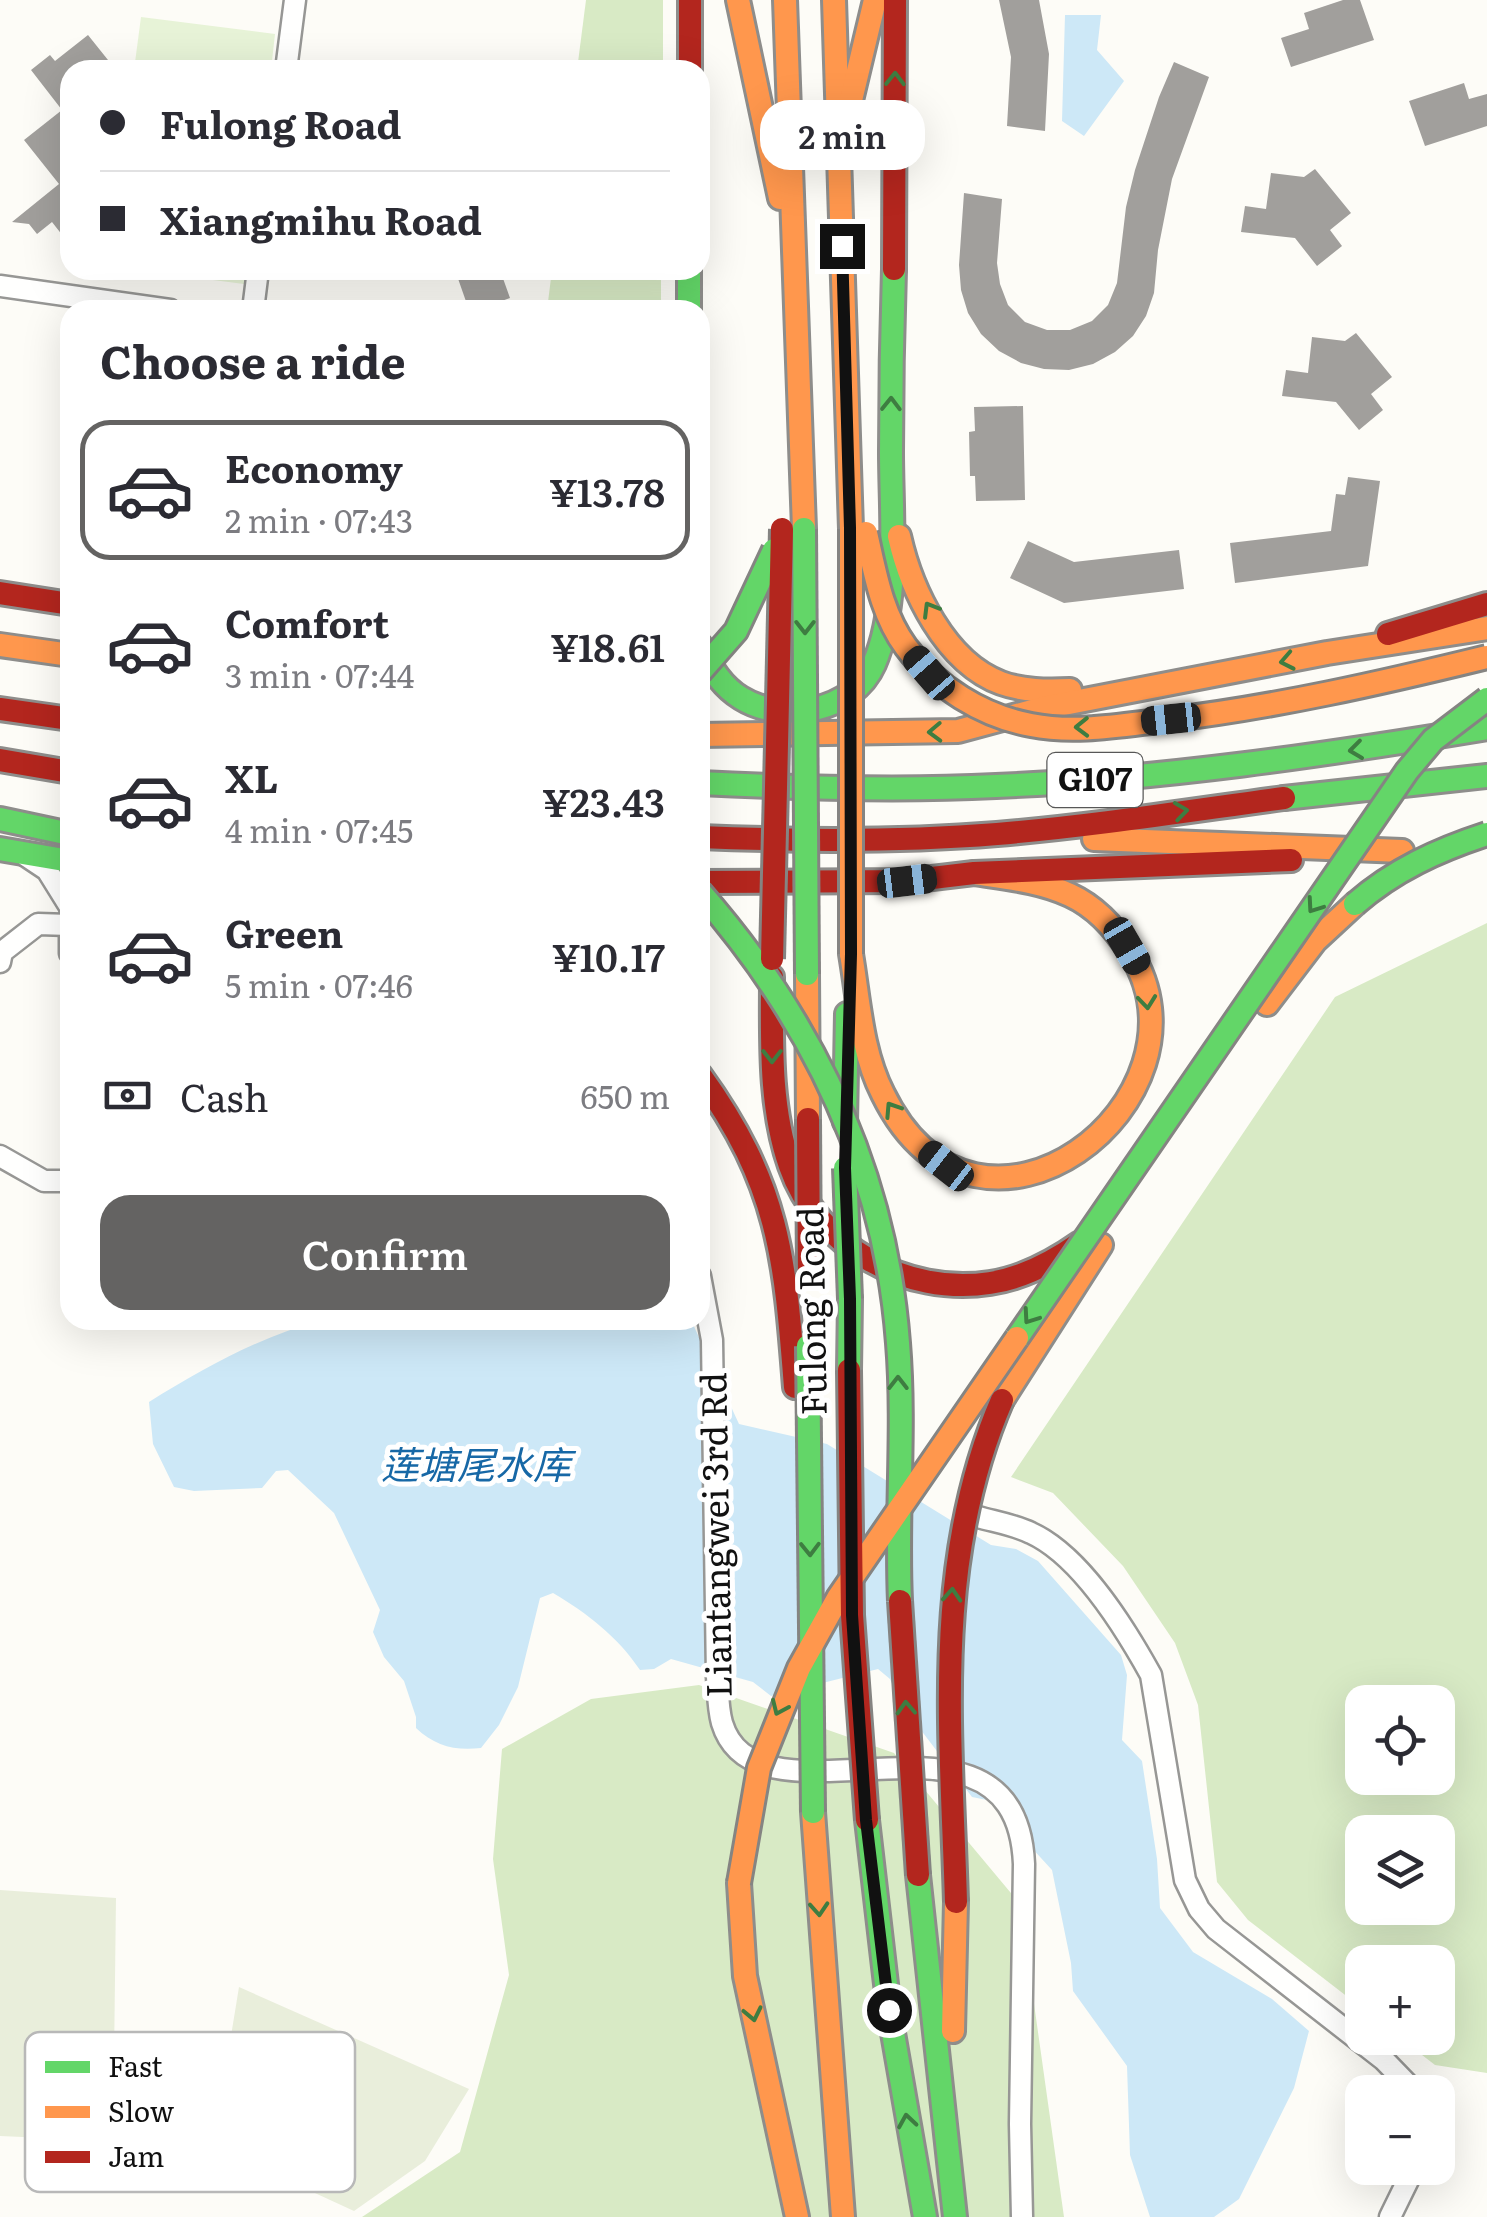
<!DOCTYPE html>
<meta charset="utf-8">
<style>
body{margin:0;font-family:Literata,"Noto Sans SC",serif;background:#f7f7f7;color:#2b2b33;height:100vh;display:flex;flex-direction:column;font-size:38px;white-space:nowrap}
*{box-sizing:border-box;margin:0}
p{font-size:32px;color:#7c7c81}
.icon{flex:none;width:55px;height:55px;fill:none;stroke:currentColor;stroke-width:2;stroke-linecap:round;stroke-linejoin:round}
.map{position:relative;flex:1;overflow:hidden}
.side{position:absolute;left:60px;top:300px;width:650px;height:1030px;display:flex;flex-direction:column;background:#fff;border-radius:30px;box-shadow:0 10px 40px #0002}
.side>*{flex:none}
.guide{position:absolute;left:60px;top:60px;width:650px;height:220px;border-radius:30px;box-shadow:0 10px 40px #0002;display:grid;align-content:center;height:220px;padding:0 40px;background:#fff}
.tools{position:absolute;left:1345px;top:1685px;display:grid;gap:20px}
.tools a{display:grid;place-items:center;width:110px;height:110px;border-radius:20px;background:#fff;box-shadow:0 10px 40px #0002;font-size:50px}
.end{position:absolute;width:45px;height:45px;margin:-22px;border:12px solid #111;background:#fff;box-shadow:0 0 0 5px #fff}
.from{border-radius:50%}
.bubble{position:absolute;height:70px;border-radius:30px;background:#fff;box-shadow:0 10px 40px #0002;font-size:32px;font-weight:600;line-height:70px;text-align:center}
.car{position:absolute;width:30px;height:60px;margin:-30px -15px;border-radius:12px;box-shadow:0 0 8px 2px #0007;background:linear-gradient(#222 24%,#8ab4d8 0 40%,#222 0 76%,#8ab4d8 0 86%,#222 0)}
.guide b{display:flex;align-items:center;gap:35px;height:95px;font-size:38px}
.guide b+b{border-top:2px solid #e1e1e2}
.guide i{width:25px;height:25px;background:#2b2b33}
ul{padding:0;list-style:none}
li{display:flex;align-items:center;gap:30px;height:140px;margin:0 20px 15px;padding:0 20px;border:5px solid transparent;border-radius:30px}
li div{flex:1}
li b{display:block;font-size:38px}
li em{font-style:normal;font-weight:600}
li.active{border-color:#646362}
li>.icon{width:90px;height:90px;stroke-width:1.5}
h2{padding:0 40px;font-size:45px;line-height:120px}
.pay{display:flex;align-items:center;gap:25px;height:110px;padding:0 40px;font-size:38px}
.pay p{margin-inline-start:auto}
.cta{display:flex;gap:20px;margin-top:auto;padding:20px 40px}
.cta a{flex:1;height:115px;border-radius:30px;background:#646362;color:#fff;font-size:40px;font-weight:600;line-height:115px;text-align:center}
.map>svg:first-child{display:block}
</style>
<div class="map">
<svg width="1487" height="2217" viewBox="0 0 1487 2217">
<rect width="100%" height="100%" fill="#fdfcf7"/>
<g fill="#e7f3d7">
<polygon points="141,17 275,34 271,70 134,70"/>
<polygon points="135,270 246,270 244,284"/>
</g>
<g fill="#d8eac5" fill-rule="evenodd">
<polygon points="586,0 663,0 663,70 577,70"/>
<polygon points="552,270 661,270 661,310 547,310"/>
<path d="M1487,923V2073L1435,2065L1400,2038H1438V1962H1362V2008L1248,1920L1217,1882L1198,1705L1175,1643L1123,1566L1053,1493L1011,1477L1335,997ZM1362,1702H1438V1778H1362ZM1362,1832H1438V1908H1362Z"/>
<polygon points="699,1685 894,1753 1020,1904 1064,2217 362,2217 460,2152 509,1975 493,1859 502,1749 591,1699"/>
</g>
<g fill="#e9eedb">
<polygon points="0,1890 116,1898 113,2141 0,2136"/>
<polygon points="239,1987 469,2089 425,2161 354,2211 213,2146"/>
</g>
<g fill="#cde8f7">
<polygon points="1065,15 1101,15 1097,50 1124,81 1084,136 1062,121"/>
<path d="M322,1320H691L739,1424L827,1444L991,1545L1016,1549L1038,1561L1121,1655L1127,1675L1122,1740L1142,1761L1157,1859L1160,1908L1193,1952L1272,1999L1309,2031L1294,2088L1239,2199L1214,2217H1150L1130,2155L1127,2066L1073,1991L1071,1963L1052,1870L1019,1834L1007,1804L972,1797L901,1704L890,1679L878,1669L771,1696L753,1682L671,1659L654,1669L640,1670C618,1637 587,1613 553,1593L540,1598L518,1687L499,1725L481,1748C455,1751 435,1746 416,1728V1717L404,1681L384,1657L373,1632L380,1610L334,1513L288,1470L276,1471L262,1488L194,1491L174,1487L153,1444L149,1402C204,1368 259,1337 322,1320Z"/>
</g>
<g fill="#a19f9c">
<polygon points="999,0 1039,0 1049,54 1045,131 1007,126 1011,57"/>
<polygon points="1343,0 1360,0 1374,40 1291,67 1281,38 1309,29 1304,13"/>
<polygon points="88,35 116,70 70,70 70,245 52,222 37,234 29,224 12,222 59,184 24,140 62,110 31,70 50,55 55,61"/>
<polygon points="1174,62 1209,77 1172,179 1158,250 1154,293 1146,316 1133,336 1115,352 1093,364 1069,370 1044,369 1021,363 999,351 981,334 968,313 961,290 959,265 964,193 1002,199 997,263 1000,284 1008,305 1025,322 1047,330 1070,330 1092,321 1108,305 1117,283 1126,207 1135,170 1159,97"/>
<polygon points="1464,83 1469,99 1487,94 1487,126 1425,146 1409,101"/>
<polygon points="1315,169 1351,213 1330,230 1342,246 1317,266 1295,238 1241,232 1245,206 1266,209 1271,173 1304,177"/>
<polygon points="455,270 500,270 510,298 496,303 502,310 469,310"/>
<polygon points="1356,333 1392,377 1371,394 1383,410 1359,430 1336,402 1282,396 1286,370 1308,373 1312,337 1345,341"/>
<polygon points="1023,406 1025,500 976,501 975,476 970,476 969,432 975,431 974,407"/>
<polygon points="1348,477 1380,481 1368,566 1235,583 1230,543 1331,531 1336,494 1345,495"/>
<polygon points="1028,541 1074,562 1179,550 1184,589 1064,603 1010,578"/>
</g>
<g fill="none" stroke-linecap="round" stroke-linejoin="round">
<defs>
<g id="street">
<polyline points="286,70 295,0"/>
<polyline points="0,286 170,310"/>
<polyline points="253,310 258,270"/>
<polyline points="26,856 47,870 70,907"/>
<polyline points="70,916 70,953"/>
<polyline points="0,962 2,952 38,924 69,925"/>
<polyline points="0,1156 44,1181 70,1181"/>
<path d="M700,1276L712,1340L717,1677C718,1692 718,1709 722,1723C758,1842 1016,1678 1024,1864L1020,2124L1022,2217"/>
<path d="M978,1517C996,1522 1015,1525 1031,1533C1081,1556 1125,1628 1151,1675L1185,1880L1199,1909L1216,1929L1384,2060L1415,2092"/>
<polyline points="1390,2217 1414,2168"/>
</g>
<g id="fast">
<polyline points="689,270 689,310"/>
<path d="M700,645C709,666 721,686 741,698C783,724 853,712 874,664C900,604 891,517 891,452C891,391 892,330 894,269"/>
<path d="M700,783C799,788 897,791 996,786C1161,779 1324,755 1487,728"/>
<polyline points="1284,798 1487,776"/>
<polyline points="0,819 70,834"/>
<polyline points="0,849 70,861"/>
<polyline points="845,1122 847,1014"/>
<polyline points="849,1370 850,1299"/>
<polyline points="867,1820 889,2010 925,2217"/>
<polyline points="918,1875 955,2217"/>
</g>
<g id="slow">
<polyline points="738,0 780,198"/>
<polyline points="785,0 804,529"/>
<polyline points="834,0 851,529"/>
<polyline points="847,117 875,0"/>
<path d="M899,536C911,590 945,662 1001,683C1023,691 1047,691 1070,690"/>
<polyline points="0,645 70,655"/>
<polyline points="700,735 958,731 1043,708 1327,653 1487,628"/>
<polyline points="1094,839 1402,851"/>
<path d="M851,954C859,1001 861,1051 883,1094C979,1290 1223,1099 1130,952C1115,928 1096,907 1070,895C1040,881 1006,878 974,873"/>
<polyline points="807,974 808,1119"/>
<polyline points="1267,1004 1315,941 1355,904"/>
<polyline points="1002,1400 1101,1245"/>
<polyline points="813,1812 843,2217"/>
<polyline points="739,1883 745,1976 797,2217"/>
<polyline points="953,2031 956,1902"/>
</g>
<g id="jam">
<polyline points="690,0 690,70"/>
<polyline points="894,269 895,0"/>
<polyline points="0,593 70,604"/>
<polyline points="1388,634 1487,604"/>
<polyline points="0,709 70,719"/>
<polyline points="0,760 70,772"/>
<path d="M700,837C799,841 898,842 997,834C1093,826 1188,811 1284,798"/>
<polyline points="700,882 907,881 974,873 1291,860"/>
<path d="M772,977C772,1039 769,1106 790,1166C818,1247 906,1296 990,1283C1024,1278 1053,1262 1080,1243"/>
<path d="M700,1075C779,1184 785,1257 795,1387"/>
</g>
</defs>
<use href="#street" stroke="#979795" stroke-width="25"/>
<use href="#fast" stroke="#8e8d8b" stroke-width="28"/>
<use href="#slow" stroke="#8e8d8b" stroke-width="28"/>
<use href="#jam" stroke="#8e8d8b" stroke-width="28"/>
<use href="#street" stroke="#fffffe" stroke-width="20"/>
<use href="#fast" stroke="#63d668" stroke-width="22"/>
<use href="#slow" stroke="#ff974d" stroke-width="22"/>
<use href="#jam" stroke="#b3261e" stroke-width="22"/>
<defs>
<g id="fast-bridge">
<polyline points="804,529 807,974"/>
<polyline points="700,672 736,631 774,550"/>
<path d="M700,892C813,1021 885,1170 898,1343C905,1428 896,1515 900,1601"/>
<path d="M1355,904C1394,870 1438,850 1487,834"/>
<polyline points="845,1168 850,1299"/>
<polyline points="1017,1338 1407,771 1433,740 1487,699"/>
<polyline points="808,1346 813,1812"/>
</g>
<g id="slow-bridge">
<polyline points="851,529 851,954"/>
<path d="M866,533C875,572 881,613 906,647C936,687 982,716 1031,725C1076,734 1122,725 1167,720C1275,707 1381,683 1487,657"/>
<polyline points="739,1883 759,1768 799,1668 838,1598 1017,1338"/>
</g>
<g id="jam-bridge">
<polyline points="772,959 782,529"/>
<polyline points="808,1119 809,1278"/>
<polyline points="849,1370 852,1615 867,1820"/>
<polyline points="900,1601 918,1875"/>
<path d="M956,1902C951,1731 932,1561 1002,1400"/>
</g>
</defs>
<use href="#fast-bridge" stroke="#858482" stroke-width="28" stroke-linecap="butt"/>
<use href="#slow-bridge" stroke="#858482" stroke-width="28" stroke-linecap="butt"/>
<use href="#jam-bridge" stroke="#858482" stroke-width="28" stroke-linecap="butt"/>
<use href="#fast-bridge" stroke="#63d668" stroke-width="22"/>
<use href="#slow-bridge" stroke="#ff974d" stroke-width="22"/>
<use href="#jam-bridge" stroke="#b3261e" stroke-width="22"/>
</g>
<defs><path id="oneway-chevron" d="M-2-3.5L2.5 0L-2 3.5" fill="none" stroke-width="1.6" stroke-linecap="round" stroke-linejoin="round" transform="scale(2.5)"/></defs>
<g stroke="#3e7d41">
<use href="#oneway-chevron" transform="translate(895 79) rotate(-89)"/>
<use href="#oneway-chevron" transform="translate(891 404) rotate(-89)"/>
<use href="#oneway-chevron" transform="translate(930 609) rotate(-121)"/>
<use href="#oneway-chevron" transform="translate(805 627) rotate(90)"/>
<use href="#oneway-chevron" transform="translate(1287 661) rotate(169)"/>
<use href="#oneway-chevron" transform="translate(1082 727) rotate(179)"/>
<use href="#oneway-chevron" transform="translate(935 732) rotate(178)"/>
<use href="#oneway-chevron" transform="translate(1356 750) rotate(173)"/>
<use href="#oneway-chevron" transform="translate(1181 811) rotate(-8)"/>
<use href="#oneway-chevron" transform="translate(1314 906) rotate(125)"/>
<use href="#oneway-chevron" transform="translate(1147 1002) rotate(84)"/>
<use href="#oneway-chevron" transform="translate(772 1056) rotate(90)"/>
<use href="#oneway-chevron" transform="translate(892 1109) rotate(-123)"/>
<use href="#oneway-chevron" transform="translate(1030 1317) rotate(125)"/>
<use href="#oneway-chevron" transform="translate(898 1383) rotate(-90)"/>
<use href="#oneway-chevron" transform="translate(810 1549) rotate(89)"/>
<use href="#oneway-chevron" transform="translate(952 1595) rotate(-86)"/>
<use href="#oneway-chevron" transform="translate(779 1708) rotate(114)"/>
<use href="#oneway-chevron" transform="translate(906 1708) rotate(-93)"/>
<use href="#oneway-chevron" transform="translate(819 1909) rotate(86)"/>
<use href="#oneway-chevron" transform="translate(753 2014) rotate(78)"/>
<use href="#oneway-chevron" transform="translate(907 2121) rotate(-99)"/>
</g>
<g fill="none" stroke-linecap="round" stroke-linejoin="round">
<polyline stroke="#111" stroke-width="12" points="842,246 850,528 851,954 845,1168 850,1299 852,1615 866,1820 889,2010"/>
</g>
<g text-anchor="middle" stroke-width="10" stroke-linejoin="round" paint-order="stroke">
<rect fill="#fff" stroke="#585858" stroke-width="2.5" x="1047.5" y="753" width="95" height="54" rx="8"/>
<g font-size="32" font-weight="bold" fill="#111">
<text x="1095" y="791">G107</text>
</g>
<g font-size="35" fill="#111" stroke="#fff">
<text transform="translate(813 1311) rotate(-91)" y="12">Fulong Road</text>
<text transform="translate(717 1535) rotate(-91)" y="12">Liantangwei 3rd Rd</text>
</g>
<g font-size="38" font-style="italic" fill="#1768a6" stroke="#fff">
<text x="476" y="1479">莲塘尾水库</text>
</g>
</g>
<rect x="25" y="2032" width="330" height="160" rx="15" fill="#fff" stroke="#b8b8b8" stroke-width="2.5"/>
<rect x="45" y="2061" width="45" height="12" fill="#63d668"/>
<rect x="45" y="2106" width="45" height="12" fill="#ff974d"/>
<rect x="45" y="2151" width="45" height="12" fill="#b3261e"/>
<g font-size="28" fill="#111">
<text x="108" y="2077">Fast</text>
<text x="108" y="2122">Slow</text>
<text x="108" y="2167">Jam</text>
</g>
</svg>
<div class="tools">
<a><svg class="icon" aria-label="locate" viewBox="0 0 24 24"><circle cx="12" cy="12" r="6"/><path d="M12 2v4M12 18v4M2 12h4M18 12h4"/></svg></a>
<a><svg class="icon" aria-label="layers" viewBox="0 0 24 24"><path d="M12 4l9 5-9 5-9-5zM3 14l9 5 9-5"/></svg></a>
<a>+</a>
<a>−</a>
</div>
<i class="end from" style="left:889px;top:2010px"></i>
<i class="end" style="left:842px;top:246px"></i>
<div class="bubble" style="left:760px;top:100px;width:165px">2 min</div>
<i class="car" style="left:929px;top:673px;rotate:319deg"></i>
<i class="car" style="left:1171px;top:719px;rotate:264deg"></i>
<i class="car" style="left:907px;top:881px;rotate:83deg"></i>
<i class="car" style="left:1127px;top:946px;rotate:150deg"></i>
<i class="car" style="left:946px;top:1166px;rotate:308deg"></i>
<div class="guide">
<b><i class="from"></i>Fulong Road</b>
<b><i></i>Xiangmihu Road</b>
</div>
<section class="side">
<h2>Choose a ride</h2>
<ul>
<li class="active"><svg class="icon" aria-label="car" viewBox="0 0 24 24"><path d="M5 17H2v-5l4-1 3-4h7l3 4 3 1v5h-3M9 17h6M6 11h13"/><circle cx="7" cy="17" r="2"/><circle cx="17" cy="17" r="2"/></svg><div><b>Economy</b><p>2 min · 07:43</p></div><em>¥13.78</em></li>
<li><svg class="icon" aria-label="car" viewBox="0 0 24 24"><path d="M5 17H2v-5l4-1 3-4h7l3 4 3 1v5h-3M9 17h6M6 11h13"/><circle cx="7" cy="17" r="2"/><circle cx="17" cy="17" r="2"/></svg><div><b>Comfort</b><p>3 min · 07:44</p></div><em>¥18.61</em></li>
<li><svg class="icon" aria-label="car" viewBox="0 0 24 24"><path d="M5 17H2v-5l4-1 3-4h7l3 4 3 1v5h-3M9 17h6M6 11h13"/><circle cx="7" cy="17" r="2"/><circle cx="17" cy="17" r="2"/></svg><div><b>XL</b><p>4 min · 07:45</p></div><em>¥23.43</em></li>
<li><svg class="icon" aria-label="car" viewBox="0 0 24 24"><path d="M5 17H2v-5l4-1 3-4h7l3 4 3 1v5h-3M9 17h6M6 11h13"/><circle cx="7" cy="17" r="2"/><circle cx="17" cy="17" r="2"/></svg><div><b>Green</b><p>5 min · 07:46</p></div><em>¥10.17</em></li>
</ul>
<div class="pay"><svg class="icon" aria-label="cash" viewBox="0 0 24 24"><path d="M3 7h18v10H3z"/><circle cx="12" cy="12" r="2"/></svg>Cash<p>650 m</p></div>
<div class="cta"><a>Confirm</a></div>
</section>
</div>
